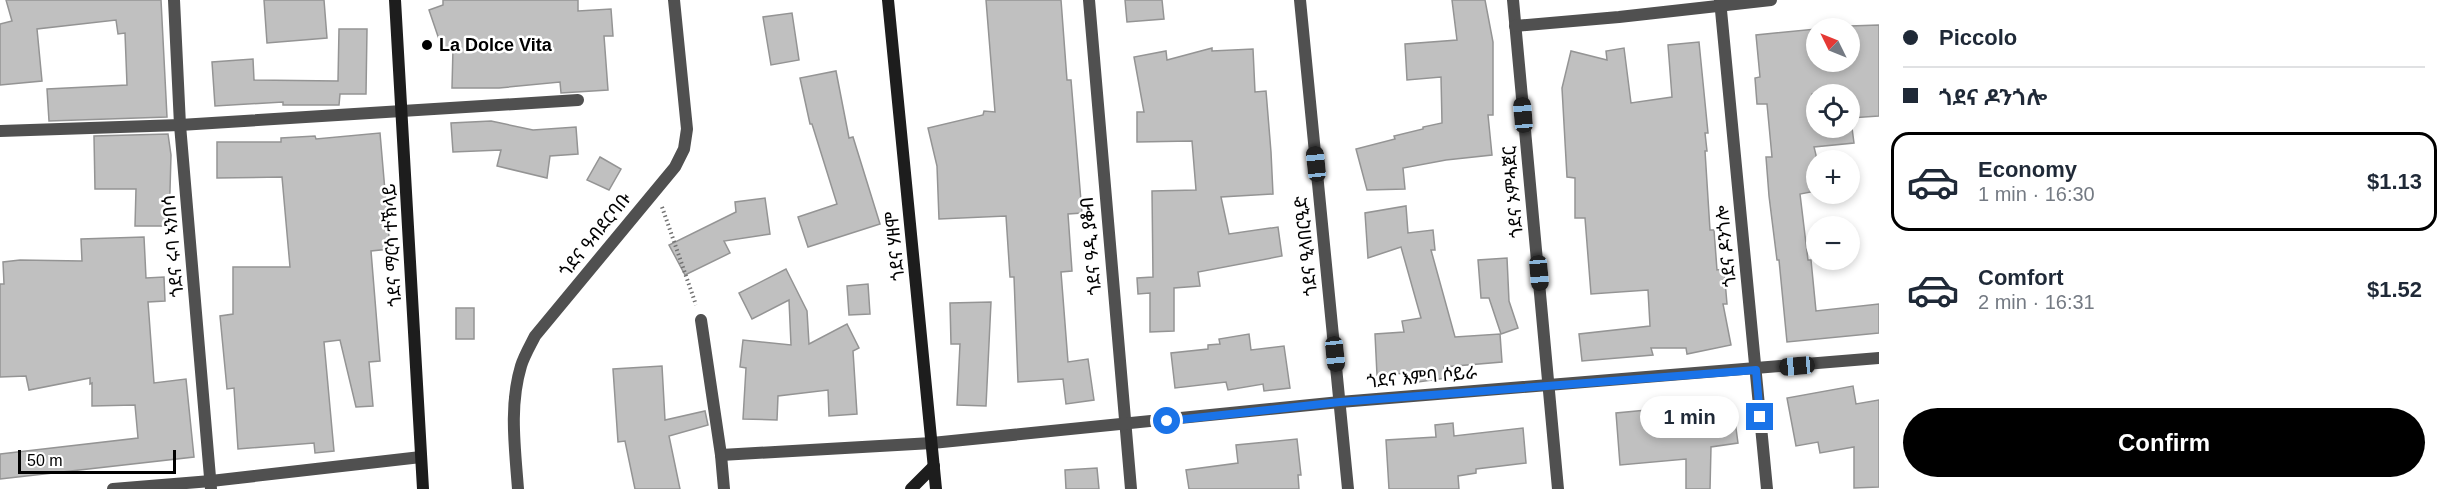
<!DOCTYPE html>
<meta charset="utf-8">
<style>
body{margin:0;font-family:Arial,"Noto Sans Ethiopic",sans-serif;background:#f2f2f3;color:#1f2937;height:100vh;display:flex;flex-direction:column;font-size:22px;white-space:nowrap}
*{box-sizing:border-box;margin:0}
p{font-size:20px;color:#747a83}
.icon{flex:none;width:33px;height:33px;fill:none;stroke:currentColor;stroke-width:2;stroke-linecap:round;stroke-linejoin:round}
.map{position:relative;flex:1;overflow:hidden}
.details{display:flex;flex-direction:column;background:#fff;width:570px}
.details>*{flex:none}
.banner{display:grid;align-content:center;height:132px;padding:0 24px;background:#fff}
.needle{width:39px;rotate:313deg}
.tools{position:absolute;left:1806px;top:18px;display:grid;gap:12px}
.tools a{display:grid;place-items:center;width:54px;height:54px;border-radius:50%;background:#fff;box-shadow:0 3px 9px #0003;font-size:30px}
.scale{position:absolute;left:18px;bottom:15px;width:158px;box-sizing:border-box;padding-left:6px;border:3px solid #000;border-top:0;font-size:16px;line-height:21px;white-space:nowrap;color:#000;-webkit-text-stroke:4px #fff;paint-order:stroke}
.end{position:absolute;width:27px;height:27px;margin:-14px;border:8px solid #1a73e8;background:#fff;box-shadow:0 0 0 3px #fff}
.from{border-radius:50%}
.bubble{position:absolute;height:42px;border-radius:21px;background:#fff;box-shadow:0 3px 9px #0003;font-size:20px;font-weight:800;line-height:42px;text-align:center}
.car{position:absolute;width:18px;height:36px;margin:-18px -9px;border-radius:8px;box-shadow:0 0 4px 2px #0007;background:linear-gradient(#222 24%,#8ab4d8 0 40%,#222 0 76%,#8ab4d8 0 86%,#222 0)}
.banner b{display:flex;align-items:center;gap:21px;height:57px;font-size:22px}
.banner b+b{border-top:2px solid #e0e1e3}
.banner i{width:15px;height:15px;background:#1f2937}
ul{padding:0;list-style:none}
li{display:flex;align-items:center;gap:18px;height:99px;margin:0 12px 9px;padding:0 12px;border:3px solid transparent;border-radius:18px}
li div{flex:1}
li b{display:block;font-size:22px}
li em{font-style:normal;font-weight:800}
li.active{border-color:#000}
li>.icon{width:54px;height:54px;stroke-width:1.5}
.cta{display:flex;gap:12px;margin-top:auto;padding:12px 24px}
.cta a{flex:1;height:69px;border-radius:36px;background:#000;color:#fff;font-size:24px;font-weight:800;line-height:69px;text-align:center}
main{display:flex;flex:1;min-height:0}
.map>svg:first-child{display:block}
</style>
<main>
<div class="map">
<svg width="1879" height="489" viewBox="0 0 1879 489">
<rect width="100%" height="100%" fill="#fff"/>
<g fill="#c0c0c0" stroke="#949494" stroke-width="1.5">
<polygon points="6,0 161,0 167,117 49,121 47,89 127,85 125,33 118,34 116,20 37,29 42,81 0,85 0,24 12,21"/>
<polygon points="264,0 324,0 327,38 267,43"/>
<polygon points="443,0 578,0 578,11 611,9 613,36 604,36 608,90 561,93 560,82 499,88 452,88 453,48 443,51 429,10 443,5"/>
<polygon points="986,0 1061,0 1067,80 1071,80 1082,213 1068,214 1072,271 1061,272 1068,362 1088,359 1094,400 1066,404 1063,379 1018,382 1014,277 1010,277 1006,216 939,219 937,166 928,128 983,115 984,111 995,112"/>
<polygon points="1125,0 1162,0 1164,19 1127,22"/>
<polygon points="1452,0 1485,0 1493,42 1493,115 1488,115 1492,155 1446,160 1403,168 1405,189 1367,190 1356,149 1395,139 1394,136 1423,129 1423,127 1442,123 1441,77 1407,80 1405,44 1457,40"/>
<polygon points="792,13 799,60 771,65 763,17"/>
<polygon points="1879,25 1879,116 1850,118 1850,94 1812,94 1814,128 1852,128 1854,143 1814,147 1816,155 1816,191 1800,194 1808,260 1811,260 1816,311 1879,304 1879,333 1787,342 1779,260 1777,260 1769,196 1766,157 1772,157 1767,104 1757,104 1755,78 1760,77 1756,35 1816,29 1816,62 1850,62 1850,26"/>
<polygon points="339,29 367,29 366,94 340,94 339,105 283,105 283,102 215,106 212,62 253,59 254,80 338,81"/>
<polygon points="1699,42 1708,133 1705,133 1707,151 1705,151 1710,230 1714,230 1717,270 1724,269 1727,304 1723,304 1731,345 1687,354 1686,348 1651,348 1653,355 1582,361 1579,334 1650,326 1648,290 1591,294 1585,218 1575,218 1575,178 1567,177 1562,88 1571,51 1607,60 1606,51 1624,48 1631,103 1672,97 1668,45"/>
<polygon points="1212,48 1212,51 1253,49 1255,92 1266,91 1271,152 1273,194 1221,197 1229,234 1278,227 1282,256 1198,272 1200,286 1174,288 1174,331 1150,332 1150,293 1138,294 1137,278 1153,277 1152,191 1196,190 1192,141 1137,142 1137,112 1144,112 1134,57 1166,51 1167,60"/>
<polygon points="836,71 849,138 853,137 880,224 808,247 798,217 837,204 812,124 810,124 800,78"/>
<polygon points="491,121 533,130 576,127 578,154 550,156 547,178 497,166 501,150 453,152 451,123"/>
<polygon points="380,133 390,249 371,251 380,361 369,362 373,406 356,407 340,340 324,342 334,451 315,453 314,443 238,449 234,388 227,389 220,316 233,314 233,267 290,267 282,177 217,178 217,142 281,142 281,138 315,136 316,139"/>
<polygon points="168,134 171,155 169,226 135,226 136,189 95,189 94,136"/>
<polygon points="600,157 621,169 609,190 587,180"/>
<polygon points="765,198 770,234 724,241 730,253 685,275 669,245 736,212 735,202"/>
<polygon points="1406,206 1408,233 1433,230 1435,250 1431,250 1455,337 1500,334 1502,362 1444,367 1446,378 1411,383 1410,373 1377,375 1375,334 1404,332 1402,321 1421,318 1401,247 1368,258 1365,213"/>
<polygon points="144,237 146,278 164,277 165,301 148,302 154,383 186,379 194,457 0,479 0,454 138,438 135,405 92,406 92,383 90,384 90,378 29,390 26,376 0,377 0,284 4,284 3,262 20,260 82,261 81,239"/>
<polygon points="1507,258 1509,301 1518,328 1501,334 1489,298 1481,298 1478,260"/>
<polygon points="786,269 807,311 809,344 847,324 859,348 853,351 857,414 829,416 828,390 778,396 777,420 743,419 746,368 740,367 743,340 791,345 789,300 752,319 739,293"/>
<polygon points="868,284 870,314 849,315 847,286"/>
<polygon points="991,302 986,406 957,405 960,344 951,344 950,303"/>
<rect x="456" y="308" width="18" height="31"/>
<polygon points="1249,334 1251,350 1284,346 1290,388 1264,391 1263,384 1228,390 1226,382 1175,388 1171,353 1208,349 1208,345 1220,344 1219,339"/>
<polygon points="662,366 665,420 705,411 708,425 669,436 680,489 635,489 625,441 618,442 613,369"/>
<polygon points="1853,386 1856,404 1879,400 1879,487 1854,488 1854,447 1820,453 1818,442 1796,446 1787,398"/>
<polygon points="1733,406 1738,443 1711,447 1710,489 1686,489 1686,459 1620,465 1616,413 1678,407 1678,413"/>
<polygon points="1453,423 1454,436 1523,428 1526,463 1476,469 1476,473 1458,476 1459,489 1389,489 1386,440 1436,437 1435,425"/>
<polygon points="1297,439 1301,475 1298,475 1299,489 1189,489 1186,470 1238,463 1236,445"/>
<polygon points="1097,468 1099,489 1066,489 1065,470"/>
</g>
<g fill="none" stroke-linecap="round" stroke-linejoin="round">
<polyline stroke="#727272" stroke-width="4" stroke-dasharray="1.5 3" stroke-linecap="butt" points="662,207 696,305"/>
<g stroke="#505050" stroke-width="12">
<polyline points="174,0 180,125 211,489"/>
<polyline points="1089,0 1131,489"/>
<polyline points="1300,0 1348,489"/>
<polyline points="1513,0 1558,489"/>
<polyline points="1720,0 1767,489"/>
<polyline points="1515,26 1619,17 1771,0"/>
<polyline points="0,131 180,125 578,100"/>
<polyline points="701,320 721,455 724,489"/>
<polyline points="721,455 932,443 1340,402 1879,358"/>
<polyline points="113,489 211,481 421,457"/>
<path d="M518,489C515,448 509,406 521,366C524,356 530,346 535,336L675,167L684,149L687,129L674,0"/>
</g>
<g stroke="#1d1d1d" stroke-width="12">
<polyline points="395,0 423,489"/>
<polyline points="888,0 936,489"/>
<polyline points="911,489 934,466"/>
</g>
</g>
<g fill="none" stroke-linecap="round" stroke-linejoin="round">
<polyline stroke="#1a73e8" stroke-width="8" points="1167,421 1340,402 1756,370 1760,417"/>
</g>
<circle fill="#000" stroke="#fff" stroke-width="2" cx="427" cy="45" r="6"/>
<g text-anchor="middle" stroke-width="5" stroke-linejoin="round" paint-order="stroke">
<g font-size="18" font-weight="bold" fill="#000" stroke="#fff" text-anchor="start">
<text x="439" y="51">La Dolce Vita</text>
</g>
<g font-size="18" fill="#000" stroke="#fff">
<text transform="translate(1513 192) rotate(-95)" y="6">ጎደና ኦምሓጀር</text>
<text transform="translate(595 235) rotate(-51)" y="6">ጎደና ዓብደርባቡ</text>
<text transform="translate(392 245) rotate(-93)" y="6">ጎደና ማርሳ ተኽላይ</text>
<text transform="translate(173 246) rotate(-95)" y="6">ጎደና ሩባ ኣንበሳ</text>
<text transform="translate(895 246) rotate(-96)" y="6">ጎደና ሃዘሞ</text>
<text transform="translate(1091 246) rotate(-95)" y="6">ጎደና ዓዲ ያቆብ</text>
<text transform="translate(1306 246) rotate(-96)" y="6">ጎደና ዒላበርዒድ</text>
<text transform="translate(1726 246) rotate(-96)" y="6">ጎደና ዶንጎሎ</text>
<text transform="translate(1422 377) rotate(-5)" y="6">ጎደና እምባ ሶይራ</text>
</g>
</g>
</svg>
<div class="tools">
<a><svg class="needle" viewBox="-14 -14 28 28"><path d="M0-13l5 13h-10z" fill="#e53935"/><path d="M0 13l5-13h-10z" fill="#747a83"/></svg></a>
<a><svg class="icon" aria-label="locate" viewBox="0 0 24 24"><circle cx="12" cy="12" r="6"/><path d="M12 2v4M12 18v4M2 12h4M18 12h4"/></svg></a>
<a>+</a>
<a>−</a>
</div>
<div class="scale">50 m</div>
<i class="end from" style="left:1167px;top:421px"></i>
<i class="end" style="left:1760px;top:417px"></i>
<div class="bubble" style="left:1640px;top:396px;width:99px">1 min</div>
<i class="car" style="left:1523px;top:115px;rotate:355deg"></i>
<i class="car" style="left:1316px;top:164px;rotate:354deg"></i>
<i class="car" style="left:1539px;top:273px;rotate:175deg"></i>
<i class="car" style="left:1335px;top:354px;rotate:174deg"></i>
<i class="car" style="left:1797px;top:366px;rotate:265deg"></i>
</div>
<section class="details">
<div class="banner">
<b><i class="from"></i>Piccolo</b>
<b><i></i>ጎደና ዶንጎሎ</b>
</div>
<ul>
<li class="active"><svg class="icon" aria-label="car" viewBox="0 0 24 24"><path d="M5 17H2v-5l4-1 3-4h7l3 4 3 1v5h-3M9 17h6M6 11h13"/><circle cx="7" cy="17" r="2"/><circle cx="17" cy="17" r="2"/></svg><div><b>Economy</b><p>1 min · 16:30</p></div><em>$1.13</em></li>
<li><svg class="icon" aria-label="car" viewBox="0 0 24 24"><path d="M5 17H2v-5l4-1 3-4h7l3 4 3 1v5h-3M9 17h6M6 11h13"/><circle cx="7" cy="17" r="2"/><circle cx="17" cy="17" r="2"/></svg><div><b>Comfort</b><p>2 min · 16:31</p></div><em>$1.52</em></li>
</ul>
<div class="cta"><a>Confirm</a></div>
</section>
</main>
